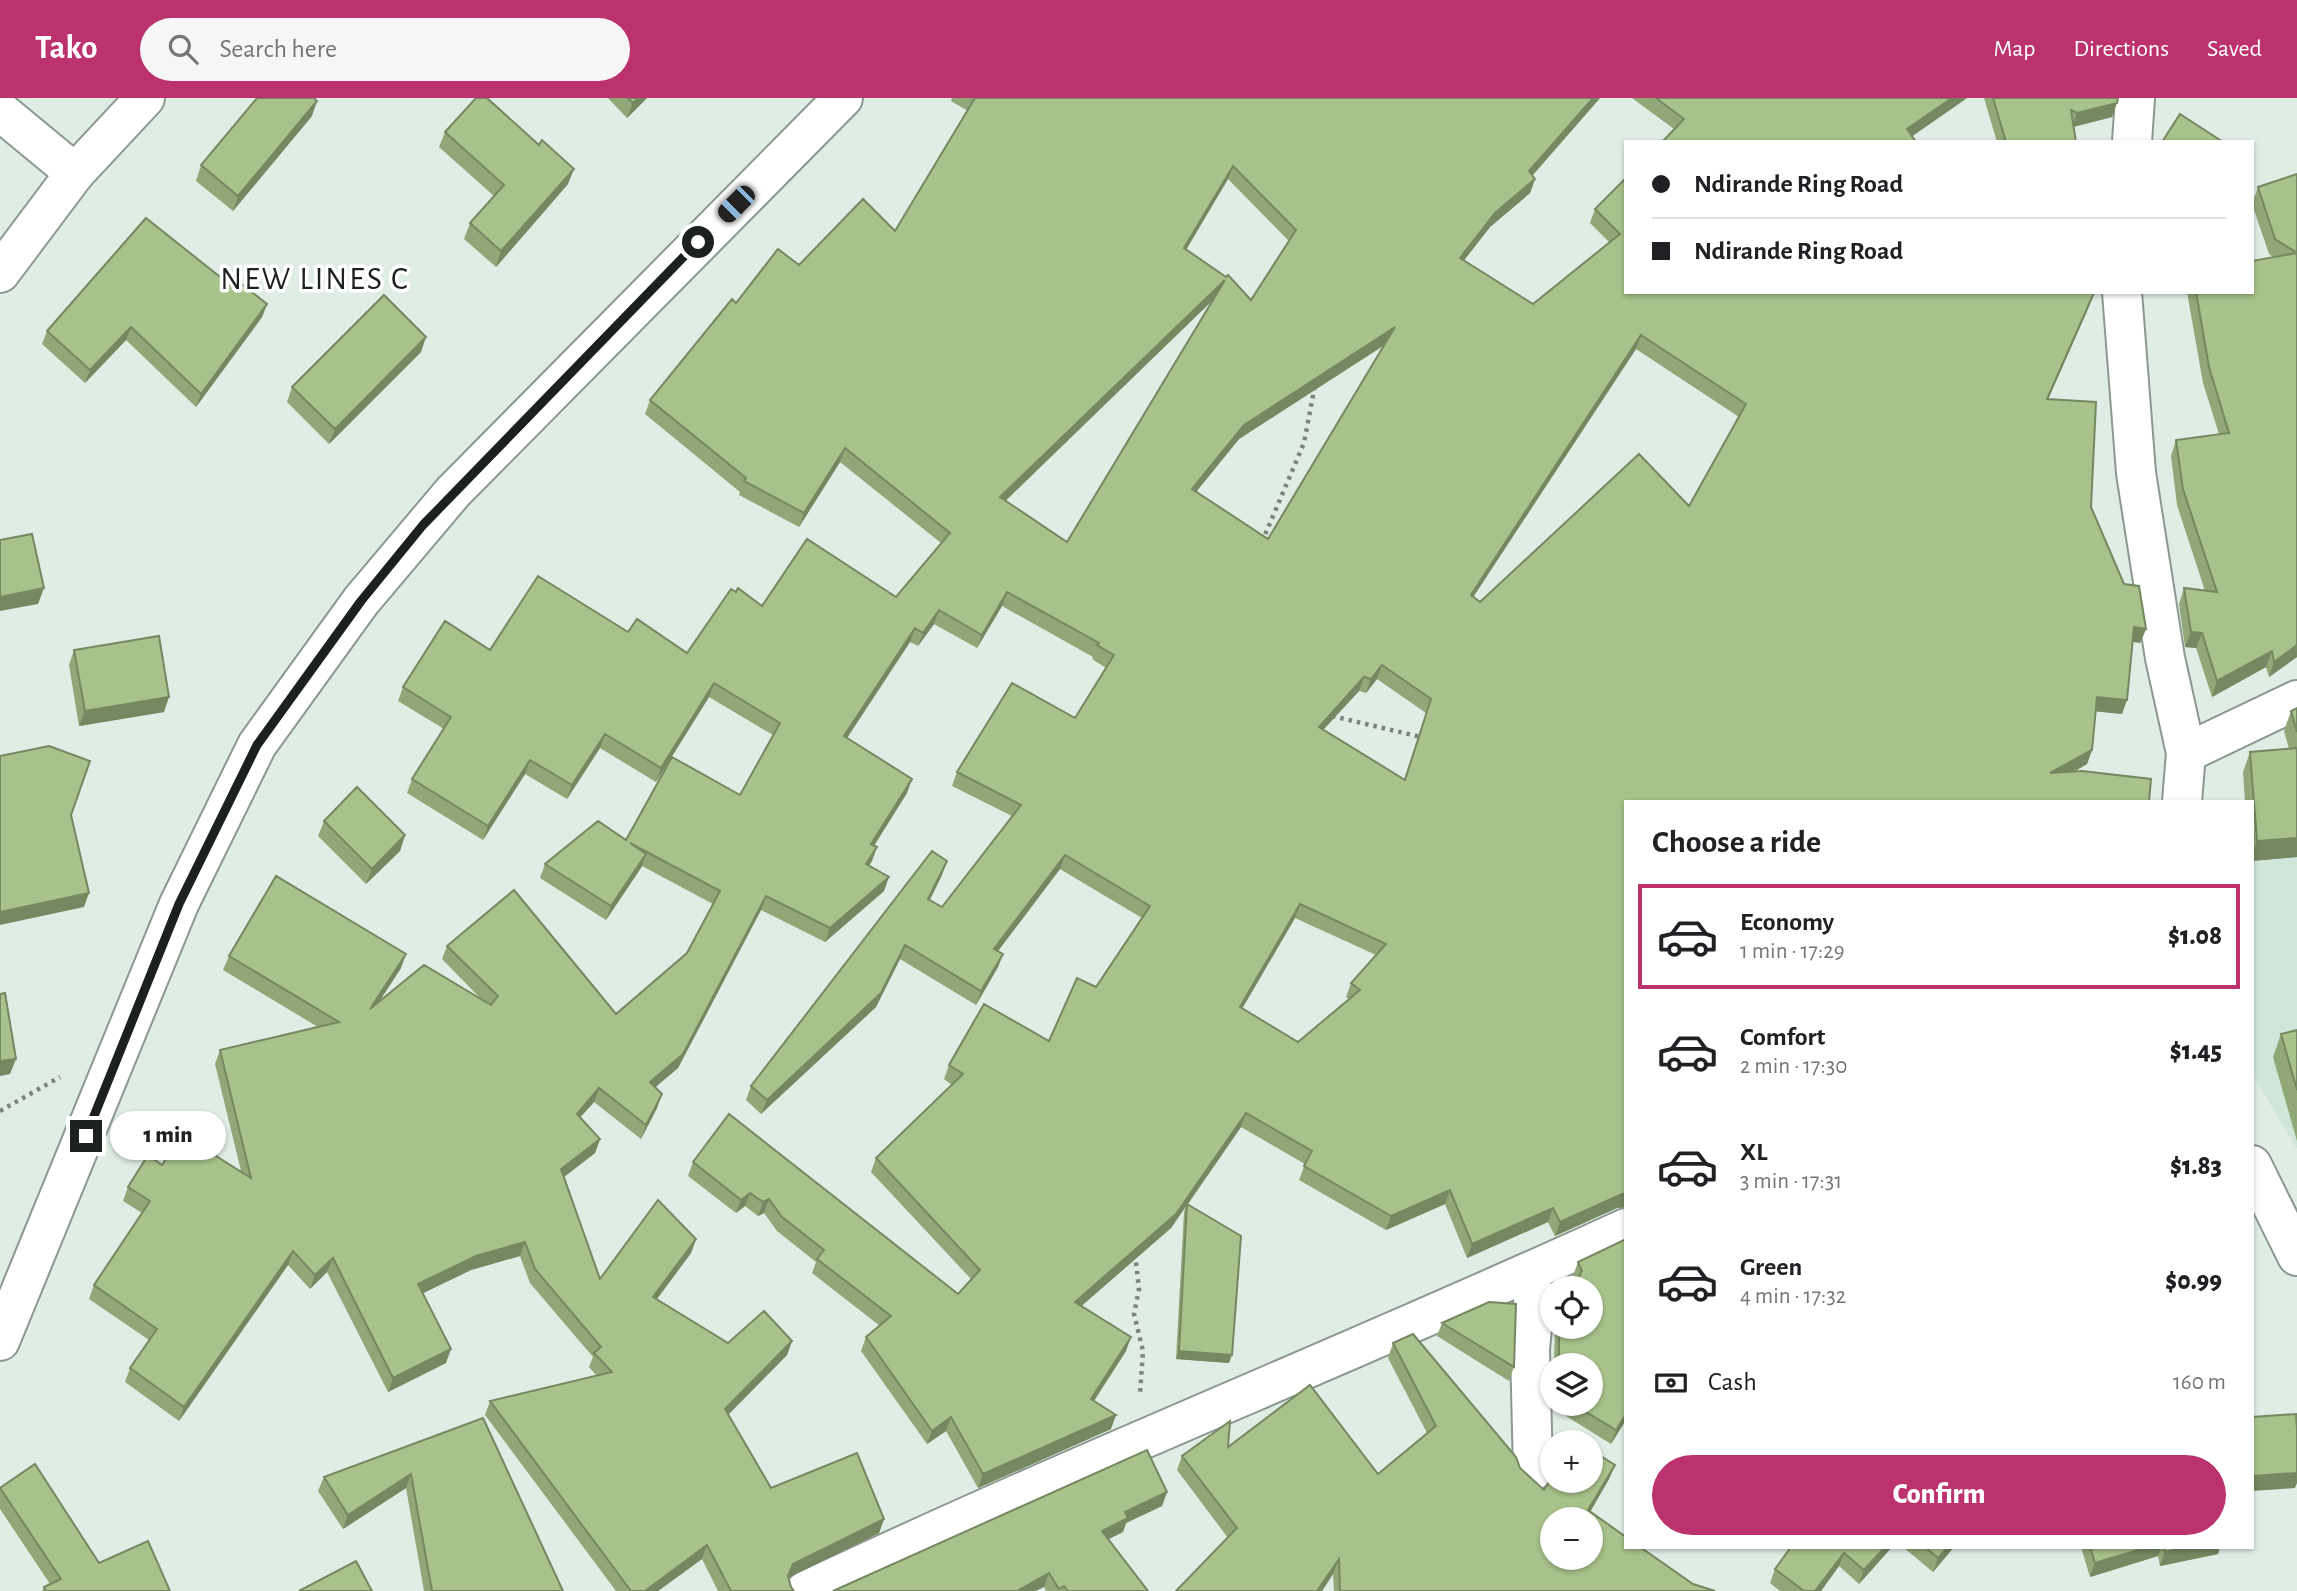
<!DOCTYPE html>
<meta charset="utf-8">
<style>
body{margin:0;font-family:"Alegreya Sans",sans-serif;background:#f6f6f6;color:#202124;height:100vh;display:flex;flex-direction:column;font-size:26px;white-space:nowrap}
*{box-sizing:border-box;margin:0}
p{font-size:23px;color:#757577}
.icon{flex:none;width:38px;height:38px;fill:none;stroke:currentColor;stroke-width:2;stroke-linecap:round;stroke-linejoin:round}
.map{position:relative;flex:1;overflow:hidden}
.sheet{position:absolute;left:1624px;top:702px;width:630px;height:749px;display:flex;flex-direction:column;background:#fff;border-radius:0px;box-shadow:0 2px 5px #0004}
.sheet>*{flex:none}
.guide{position:absolute;left:1624px;top:42px;width:630px;height:154px;border-radius:0px;box-shadow:0 2px 5px #0004;display:grid;align-content:center;height:154px;padding:0 28px;background:#fff}
.buttons{position:absolute;left:1540px;top:1178px;display:grid;gap:14px}
.buttons a{display:grid;place-items:center;width:63px;height:63px;border-radius:50%;background:#fff;box-shadow:0 2px 5px #0004;font-size:35px}
.end{position:absolute;width:32px;height:32px;margin:-16px;border:9px solid #1c211f;background:#fff;box-shadow:0 0 0 4px #fff}
.from{border-radius:50%}
.bubble{position:absolute;height:49px;border-radius:24px;background:#fff;box-shadow:0 2px 5px #0004;font-size:23px;font-weight:800;line-height:49px;text-align:center}
.car{position:absolute;width:21px;height:42px;margin:-21px -10px;border-radius:9px;box-shadow:0 0 5px 2px #0007;background:linear-gradient(#222 24%,#8ab4d8 0 40%,#222 0 76%,#8ab4d8 0 86%,#222 0)}
.guide b{display:flex;align-items:center;gap:24px;height:66px;font-size:26px}
.guide b+b{border-top:2px solid #e0e0e0}
.guide i{width:18px;height:18px;background:#202124}
ul{padding:0;list-style:none}
li{display:flex;align-items:center;gap:21px;height:105px;margin:0 14px 10px;padding:0 14px;border:4px solid transparent;border-radius:0px}
li div{flex:1}
li b{display:block;font-size:26px}
li em{font-style:normal;font-weight:800}
li.current{border-color:#bc326e}
li>.icon{width:63px;height:63px;stroke-width:1.5}
h2{padding:0 28px;font-size:32px;line-height:84px}
.pay{display:flex;align-items:center;gap:18px;height:77px;padding:0 28px;font-size:26px}
.pay p{margin-inline-start:auto}
.button{display:flex;gap:14px;margin-top:auto;padding:14px 28px}
.button a{flex:1;height:80px;border-radius:42px;background:#bc326e;color:#fff;font-size:28px;font-weight:800;line-height:80px;text-align:center}
header{display:flex;align-items:center;gap:42px;box-sizing:border-box;height:98px;padding:0 35px;background:#bc326e;color:#fff}
header strong{font-size:33px}
nav{display:flex;gap:38px;margin-inline-start:auto;font-size:24px}
.search{width:490px;height:63px;background:#f6f6f6;display:flex;align-items:center;gap:18px;box-sizing:border-box;padding:0 24px;border-radius:38px;color:#757577;font-size:26px}
.map>svg:first-child{display:block}
</style>
<header>
<strong>Tako</strong>
<div class="search"><svg class="icon" aria-label="search" viewBox="0 0 24 24"><circle cx="10" cy="10" r="6"/><path d="M15 15l6 6"/></svg>Search here</div>
<nav><a>Map</a><a>Directions</a><a>Saved</a></nav>
</header>
<div class="map">
<svg width="2297" height="1493" viewBox="0 0 2297 1493">
<rect width="100%" height="100%" fill="#dfede5"/>
<polygon fill="#d0e6d9" points="2297,754 2297,1051 2252,976 2252,757"/>
<g fill="none" stroke-linecap="round" stroke-linejoin="round">
<defs>
<g id="minor">
<polyline points="0,13 75,75"/>
<polyline points="2132,44 2135,0"/>
<polyline points="0,175 75,75 145,0"/>
<polyline points="2122,194 2136,375 2165,560 2186,655 2182,704"/>
<polyline points="2186,655 2297,602"/>
<polyline points="2252,1067 2297,1158"/>
<polyline points="1530,1174 1534,1209 1530,1251 1533,1373"/>
<polyline points="0,1243 179,806 257,647 361,503 453,394 843,0"/>
<path d="M805,1493C1075,1365 1354,1255 1626,1130"/>
</g>
</defs>
<use href="#minor" stroke="#8b9891" stroke-width="42"/>
<g stroke="#7a847f" stroke-width="4.5" stroke-dasharray="3.5 5" stroke-linecap="butt">
<polyline points="1262,444 1304,345 1315,287"/>
<polyline points="1332,618 1421,639"/>
<polyline points="0,1013 60,979"/>
<polyline points="1135,1156 1139,1191 1134,1216 1143,1253 1140,1296"/>
</g>
<use href="#minor" stroke="#fff" stroke-width="38"/>
</g>
<g fill="#90a777" fill-rule="evenodd">
<polygon points="608,0 647,0 627,20"/>
<path d="M952,0H1600L1532,78L1535,81L1530,95L1490,129L1464,162L1533,206L1609,144L1590,125L1595,111L2093,197L2048,301L2091,409L2124,486L2146,531L2140,545L2133,544L2122,616L2096,613L2092,652L2087,666L2074,674L1626,704V1109L1617,1110L1555,1138L1548,1124L1467,1160L1445,1106L1386,1132L1299,1082L1305,1066L1241,1029L1188,1106L1229,1265L1176,1261L1184,1114L1186,1108L1171,1130L1081,1208L1126,1253L1094,1303L1111,1331L978,1390L946,1333L927,1346L861,1253L866,1239L880,1228L812,1175L816,1164L777,1133L764,1115L758,1118L745,1108L736,1115L688,1078L693,1064L958,1196L971,1181L871,1074L876,1060L952,987L944,981L949,967L1049,943L1096,889L1142,820L1060,771L998,853L1003,856L998,869L976,907L900,861L876,909L761,1016L746,1002L751,988L942,777L930,802L942,809L1012,718L952,688L957,674L1075,620L1106,570L1092,561L1093,559L1002,508L977,550L934,526L918,548L910,544L847,640L907,695L874,748L872,763L869,768L884,793L825,844L761,812L678,970L655,989L657,1010L641,1041L594,1004L580,1020L600,1041L595,1055L564,1079L600,1181L696,1141L691,1155L657,1201L728,1245L792,1243L787,1257L728,1317L771,1390L884,1421L879,1435L789,1479L791,1489L794,1493H718L702,1461L658,1493H616L485,1317L490,1303L597,1278L589,1269L593,1259L530,1185L520,1158L471,1172L423,1195L446,1265L388,1294L327,1174L310,1191L288,1167L179,1323L125,1284L130,1270L149,1242L89,1201L94,1187L142,1115L123,1103L128,1089L162,1067L241,1073L215,966L220,952L318,929L223,872L229,858L401,870L379,904L482,902L442,861L447,848L616,916L687,855L713,806L642,768L606,822L540,780L545,766L626,742L740,697L773,637L709,599L656,684L600,650L567,701L525,676L483,742L407,695L412,681L444,631L398,603L403,589L490,552L628,534L687,555L762,508L896,499L941,445L840,364L799,429L739,397L740,394L645,316L650,302L736,205L799,167L895,133L968,13L951,3ZM1228,81L1289,143L1251,202L1186,151ZM1212,203L1067,444L1005,403ZM1385,247L1268,441L1196,394L1239,341ZM1636,251L1739,319L1689,408L1480,504L1473,499ZM1377,581L1426,615L1404,682L1323,632L1359,593L1366,595ZM1295,820L1376,857L1351,885L1346,899L1349,901L1298,944L1242,910Z"/>
<polygon points="1632,0 1967,0 1912,38 1674,31"/>
<polygon points="1984,0 2118,0 2112,19 2074,29 2076,44 1997,44"/>
<polygon points="312,18 233,113 196,83 201,67"/>
<polygon points="445,34 539,47 568,86 496,169 464,141 470,125 494,98 439,49"/>
<polygon points="2297,76 2297,559 2269,579 2266,569 2212,599 2196,550 2185,549 2179,506 2184,490 2205,493 2177,407 2171,358 2176,342 2219,336 2203,285 2187,194 2252,194 2273,159 2269,156 2252,106 2258,89"/>
<polygon points="234,190 267,206 262,219 196,309 126,242 85,285 42,246 47,233"/>
<polygon points="421,254 329,346 287,304 292,289"/>
<polygon points="74,552 164,614 79,628 69,567"/>
<polygon points="2297,610 2297,759 2252,763 2252,704 2245,704 2243,674 2250,654 2289,651 2284,633 2291,613"/>
<polygon points="324,723 405,737 400,753 366,786 318,738"/>
<polygon points="2297,932 2297,1043 2273,959 2281,936"/>
<polygon points="1626,1141 1626,1322 1611,1346 1553,1310 1553,1306 1591,1306 1591,1267 1554,1267 1555,1228 1591,1228 1573,1178 1578,1164"/>
<polygon points="1442,1225 1514,1269 1509,1283 1437,1238"/>
<polygon points="1393,1245 1520,1370 1544,1392 1609,1381 1590,1414 1693,1486 1715,1493 1334,1493 1333,1476 1322,1493 1176,1493 1228,1440 1177,1372 1182,1358 1228,1349 1378,1376 1427,1335 1388,1260"/>
<polygon points="483,1320 563,1493 424,1493 406,1390 343,1431 318,1393 324,1379"/>
<polygon points="0,1389 99,1465 170,1493 42,1493 44,1489 50,1486 0,1411"/>
<polygon points="1167,1394 1162,1408 1126,1425 1123,1434 1108,1441 1148,1493 1046,1493 1044,1489 833,1493"/>
<polygon points="1785,1449 1892,1449 1859,1486 1839,1468 1821,1493 1780,1493 1770,1485 1775,1471 1789,1452"/>
<polygon points="1903,1449 1954,1449 1933,1474"/>
<polygon points="2081,1449 2220,1449 2218,1456 2160,1468 2158,1458 2090,1479"/>
</g>
<g fill="#758861">
<polygon points="638,0 647,0 627,20 633,5"/>
<polygon points="1593,0 1600,0 1524,87 1529,73"/>
<polygon points="1952,0 1967,0 1904,44 1907,31"/>
<polygon points="317,3 312,18 233,113 238,98"/>
<polygon points="2117,5 2112,19 2072,29 2077,15"/>
<polygon points="1233,68 1228,81 1179,164 1184,150"/>
<polygon points="574,71 568,86 496,169 501,153"/>
<polygon points="1535,81 1530,95 1490,129 1455,174 1460,160 1495,115"/>
<polygon points="1225,182 1219,196 995,413 1000,399"/>
<polygon points="2093,197 2088,211 2042,315 2047,301"/>
<polygon points="267,206 262,219 196,309 201,296"/>
<polygon points="131,229 126,242 85,285 90,272"/>
<polygon points="1395,229 1390,243 1239,341 1187,405 1192,391 1244,327"/>
<polygon points="1641,237 1636,251 1466,510 1471,497"/>
<polygon points="426,239 421,254 329,346 335,331"/>
<polygon points="845,350 840,364 799,429 804,415"/>
<polygon points="44,490 38,506 0,513 0,499"/>
<polygon points="1007,494 1002,508 977,550 982,537"/>
<polygon points="939,512 934,526 918,548 923,535"/>
<polygon points="2134,529 2146,531 2140,545 2129,543"/>
<polygon points="915,530 910,544 839,652 844,638"/>
<polygon points="2191,534 2202,535 2196,550 2185,549"/>
<polygon points="2297,547 2297,559 2269,579 2274,564"/>
<polygon points="2272,553 2266,569 2212,599 2217,583"/>
<polygon points="1382,567 1377,581 1366,595 1371,581"/>
<polygon points="1364,579 1359,593 1313,643 1319,629"/>
<polygon points="714,585 709,599 656,684 661,670"/>
<polygon points="169,599 164,614 79,628 85,613"/>
<polygon points="2097,599 2127,602 2122,616 2092,613"/>
<polygon points="605,636 600,650 567,701 572,687"/>
<polygon points="2092,652 2087,666 2045,689 2050,675"/>
<polygon points="530,662 525,676 483,742 488,728"/>
<polygon points="912,681 907,695 866,760 871,746"/>
<polygon points="405,737 400,753 366,786 372,771"/>
<polygon points="2297,740 2297,759 2252,763 2252,757 2257,743"/>
<polygon points="877,749 872,763 861,780 866,766"/>
<polygon points="646,756 641,770 606,822 611,808"/>
<polygon points="1065,757 1060,771 989,865 994,851"/>
<polygon points="947,763 942,777 923,815 928,801"/>
<polygon points="889,779 884,793 825,844 830,830"/>
<polygon points="89,795 84,809 0,827 0,814"/>
<polygon points="766,798 761,812 678,970 645,998 650,984"/>
<polygon points="1300,806 1295,820 1235,923 1240,909"/>
<polygon points="905,847 900,861 876,909 761,1016 767,1002"/>
<polygon points="406,856 401,870 365,925 370,911"/>
<polygon points="1003,856 998,869 976,907 981,893"/>
<polygon points="16,961 10,976 0,978 0,963"/>
<polygon points="599,990 594,1004 571,1029 577,1016"/>
<polygon points="662,996 657,1010 641,1041 646,1027"/>
<polygon points="1246,1015 1241,1029 1171,1130 1070,1218 1075,1204"/>
<polygon points="600,1041 595,1055 556,1085 561,1071"/>
<polygon points="1450,1092 1445,1106 1386,1132 1391,1118"/>
<polygon points="750,1095 745,1108 736,1115 741,1102"/>
<polygon points="1622,1096 1626,1096 1626,1109 1617,1110 1555,1138 1560,1124"/>
<polygon points="769,1101 764,1115 758,1118 763,1104"/>
<polygon points="1553,1110 1548,1124 1467,1160 1472,1146"/>
<polygon points="696,1141 691,1155 648,1213 653,1199"/>
<polygon points="525,1144 520,1158 471,1172 413,1200 418,1186 476,1158"/>
<polygon points="293,1153 288,1167 179,1323 184,1309"/>
<polygon points="333,1160 327,1174 310,1191 315,1177"/>
<polygon points="1131,1239 1126,1253 1086,1315 1091,1301"/>
<polygon points="792,1243 787,1257 720,1325 725,1311"/>
<polygon points="451,1251 446,1265 388,1294 393,1280"/>
<polygon points="1179,1253 1232,1257 1229,1265 1176,1261"/>
<polygon points="1626,1316 1626,1322 1611,1346 1616,1332"/>
<polygon points="1116,1317 1111,1331 978,1390 983,1376"/>
<polygon points="951,1319 946,1333 927,1346 932,1333"/>
<polygon points="1615,1367 1609,1381 1586,1421 1588,1412"/>
<polygon points="2297,1375 2297,1385 2295,1390 2252,1393 2252,1378"/>
<polygon points="411,1376 406,1390 343,1431 348,1417"/>
<polygon points="1167,1394 1162,1408 1126,1425 1123,1434 1097,1447 1102,1433 1125,1414"/>
<polygon points="884,1421 879,1435 788,1480 793,1466"/>
<polygon points="707,1447 702,1461 658,1493 645,1493"/>
<polygon points="1885,1449 1892,1449 1859,1486 1864,1472"/>
<polygon points="1948,1449 1954,1449 1933,1474 1938,1460"/>
<polygon points="2148,1449 2161,1449 2158,1458 2090,1479 2095,1465"/>
<polygon points="2190,1449 2220,1449 2218,1456 2160,1468 2165,1454"/>
<polygon points="1844,1455 1839,1468 1821,1493 1815,1493"/>
<polygon points="1339,1461 1333,1476 1322,1493 1317,1493"/>
<polygon points="1049,1475 1044,1489 1036,1493 1017,1493"/>
</g>
<g fill="#a7c28a" stroke="#758861" stroke-width="2" fill-rule="evenodd">
<polygon points="257,0 314,0 317,3 238,98 201,67"/>
<polygon points="476,0 487,0 539,47 542,42 574,71 501,153 470,125 504,87 445,34"/>
<polygon points="628,0 638,0 633,5"/>
<path d="M975,0H1593L1529,73L1535,81L1495,115L1460,160L1533,206L1620,136L1595,111L1626,80V194H2093V197L2047,301L2096,304L2091,409L2124,486L2139,488L2146,531L2134,529L2127,602L2097,599L2092,652L2050,675L2082,673L2151,681L2149,704H1626V1096H1622L1560,1124L1553,1110L1472,1146L1450,1092L1391,1118L1304,1068L1312,1053L1246,1015L1176,1116L1075,1204L1131,1239L1091,1301L1116,1317L983,1376L951,1319L932,1333L866,1239L891,1218L817,1161L824,1152L782,1119L769,1101L763,1104L750,1095L741,1102L693,1064L729,1016L958,1196L980,1172L876,1060L963,976L949,967L984,906L1049,943L1077,880L1096,889L1150,808L1065,757L994,851L1003,856L981,893L905,847L881,895L767,1002L751,988L932,753L947,763L928,801L942,809L1021,707L957,674L1012,585L1075,620L1114,557L1097,547L1099,545L1007,494L982,537L939,512L923,535L915,530L844,638L912,681L871,746L877,749L866,766L889,779L830,830L766,798L683,956L650,984L662,996L646,1027L599,990L577,1016L600,1041L561,1071L600,1181L658,1102L696,1141L653,1199L728,1245L764,1213L792,1243L725,1311L771,1390L857,1355L884,1421L793,1466L788,1478L791,1489L794,1493H731L707,1447L645,1493H631L490,1303L612,1274L594,1255L601,1249L535,1171L525,1144L476,1158L418,1186L451,1251L393,1280L333,1160L315,1177L293,1153L184,1309L130,1270L157,1231L94,1187L150,1103L128,1089L148,1057L162,1067L181,1036L251,1080L220,952L339,924L229,858L276,778L406,856L370,911L424,867L491,907L498,898L447,848L514,792L616,916L687,855L720,793L630,745L646,756L611,808L545,766L598,723L626,742L672,659L740,697L780,625L714,585L661,670L605,636L572,687L530,662L488,728L412,681L451,619L403,589L445,523L490,552L538,478L628,534L637,521L687,555L731,491L736,494L738,490L762,508L807,441L896,499L950,435L845,350L804,415L744,383L746,380L650,302L732,201L736,205L778,151L799,167L863,101L895,133ZM1233,68L1296,132L1251,202L1228,177L1226,179L1184,150ZM1225,182L1067,444L1000,399ZM1395,229L1268,441L1192,391L1244,327ZM1641,237L1746,306L1689,408L1639,356L1480,504L1471,497ZM1382,567L1431,601L1405,682L1319,629L1364,579L1371,581ZM1300,806L1386,846L1351,885L1360,892L1298,944L1240,909Z"/>
<polygon points="1656,0 1952,0 1907,31 1916,44 1662,44 1684,21"/>
<polygon points="1993,0 2118,0 2117,5 2077,15 2071,12 2076,44 2006,44"/>
<polygon points="2180,16 2223,44 2162,44"/>
<polygon points="2297,76 2297,547 2274,564 2272,553 2217,583 2202,535 2191,534 2184,490 2217,494 2183,391 2176,342 2229,335 2209,269 2196,194 2252,194 2252,163 2297,155 2275,141 2258,89"/>
<polygon points="146,120 234,190 239,184 267,206 201,296 131,229 90,272 47,233"/>
<polygon points="384,197 426,239 335,331 292,289"/>
<polygon points="32,436 44,490 0,499 0,442"/>
<polygon points="159,538 169,599 85,613 74,552"/>
<polygon points="2297,610 2297,634 2291,613"/>
<polygon points="49,648 90,663 71,717 89,795 0,814 0,658"/>
<polygon points="2297,650 2297,740 2257,743 2250,654"/>
<polygon points="357,689 405,737 372,771 324,723"/>
<polygon points="5,895 16,961 0,963 0,896"/>
<polygon points="2297,932 2297,992 2281,936"/>
<polygon points="1187,1106 1241,1138 1232,1257 1179,1253"/>
<polygon points="1626,1141 1626,1316 1616,1332 1573,1306 1591,1306 1591,1267 1559,1267 1559,1228 1591,1228 1591,1190 1572,1190 1582,1173 1578,1164"/>
<polygon points="1489,1204 1516,1206 1514,1269 1442,1225"/>
<path d="M1413,1236L1516,1359L1520,1370L1544,1392L1552,1379V1382H1591V1352L1615,1367L1588,1412L1626,1439V1449H1640L1693,1486L1715,1493H1340L1339,1461L1317,1493H1176L1237,1430L1182,1358L1230,1323L1228,1349L1310,1287L1378,1376L1436,1328L1393,1245ZM1552,1421H1591V1460H1552Z"/>
<polygon points="2296,1316 2297,1330 2297,1375 2252,1378 2252,1319"/>
<polygon points="483,1320 563,1493 432,1493 411,1376 348,1417 324,1379"/>
<polygon points="1147,1352 1167,1394 1125,1414 1128,1420 1102,1433 1148,1493 1068,1493 1064,1488 1059,1491 1049,1475 1017,1493 833,1493"/>
<polygon points="35,1366 99,1465 148,1443 170,1493 46,1493 44,1489 61,1481 0,1390"/>
<polygon points="1791,1449 1885,1449 1864,1472 1844,1455 1815,1493 1804,1493 1775,1471"/>
<polygon points="1925,1449 1948,1449 1938,1460"/>
<polygon points="2090,1449 2148,1449 2095,1465"/>
<polygon points="2164,1449 2190,1449 2165,1454"/>
<polygon points="356,1463 372,1493 299,1493"/>
</g>
<g fill="none" stroke-linecap="round" stroke-linejoin="round">
<polyline stroke="#1c211f" stroke-width="9" points="86,1038 179,806 257,647 361,503 423,427 698,144"/>
</g>
<g text-anchor="middle" stroke-width="7" stroke-linejoin="round" paint-order="stroke">
<g font-size="32" letter-spacing="2" fill="#1c211f" stroke="#fff">
<text x="315" y="191">NEW LINES C</text>
</g>
</g>
</svg>
<div class="buttons">
<a><svg class="icon" aria-label="locate" viewBox="0 0 24 24"><circle cx="12" cy="12" r="6"/><path d="M12 2v4M12 18v4M2 12h4M18 12h4"/></svg></a>
<a><svg class="icon" aria-label="layers" viewBox="0 0 24 24"><path d="M12 4l9 5-9 5-9-5zM3 14l9 5 9-5"/></svg></a>
<a>+</a>
<a>−</a>
</div>
<i class="end from" style="left:698px;top:144px"></i>
<i class="end" style="left:86px;top:1038px"></i>
<div class="bubble" style="left:110px;top:1013px;width:116px">1 min</div>
<i class="car" style="left:736px;top:106px;rotate:225deg"></i>
<div class="guide">
<b><i class="from"></i>Ndirande Ring Road</b>
<b><i></i>Ndirande Ring Road</b>
</div>
<section class="sheet">
<h2>Choose a ride</h2>
<ul>
<li class="current"><svg class="icon" aria-label="car" viewBox="0 0 24 24"><path d="M5 17H2v-5l4-1 3-4h7l3 4 3 1v5h-3M9 17h6M6 11h13"/><circle cx="7" cy="17" r="2"/><circle cx="17" cy="17" r="2"/></svg><div><b>Economy</b><p>1 min · 17:29</p></div><em>$1.08</em></li>
<li><svg class="icon" aria-label="car" viewBox="0 0 24 24"><path d="M5 17H2v-5l4-1 3-4h7l3 4 3 1v5h-3M9 17h6M6 11h13"/><circle cx="7" cy="17" r="2"/><circle cx="17" cy="17" r="2"/></svg><div><b>Comfort</b><p>2 min · 17:30</p></div><em>$1.45</em></li>
<li><svg class="icon" aria-label="car" viewBox="0 0 24 24"><path d="M5 17H2v-5l4-1 3-4h7l3 4 3 1v5h-3M9 17h6M6 11h13"/><circle cx="7" cy="17" r="2"/><circle cx="17" cy="17" r="2"/></svg><div><b>XL</b><p>3 min · 17:31</p></div><em>$1.83</em></li>
<li><svg class="icon" aria-label="car" viewBox="0 0 24 24"><path d="M5 17H2v-5l4-1 3-4h7l3 4 3 1v5h-3M9 17h6M6 11h13"/><circle cx="7" cy="17" r="2"/><circle cx="17" cy="17" r="2"/></svg><div><b>Green</b><p>4 min · 17:32</p></div><em>$0.99</em></li>
</ul>
<div class="pay"><svg class="icon" aria-label="cash" viewBox="0 0 24 24"><path d="M3 7h18v10H3z"/><circle cx="12" cy="12" r="2"/></svg>Cash<p>160 m</p></div>
<div class="button"><a>Confirm</a></div>
</section>
</div>
